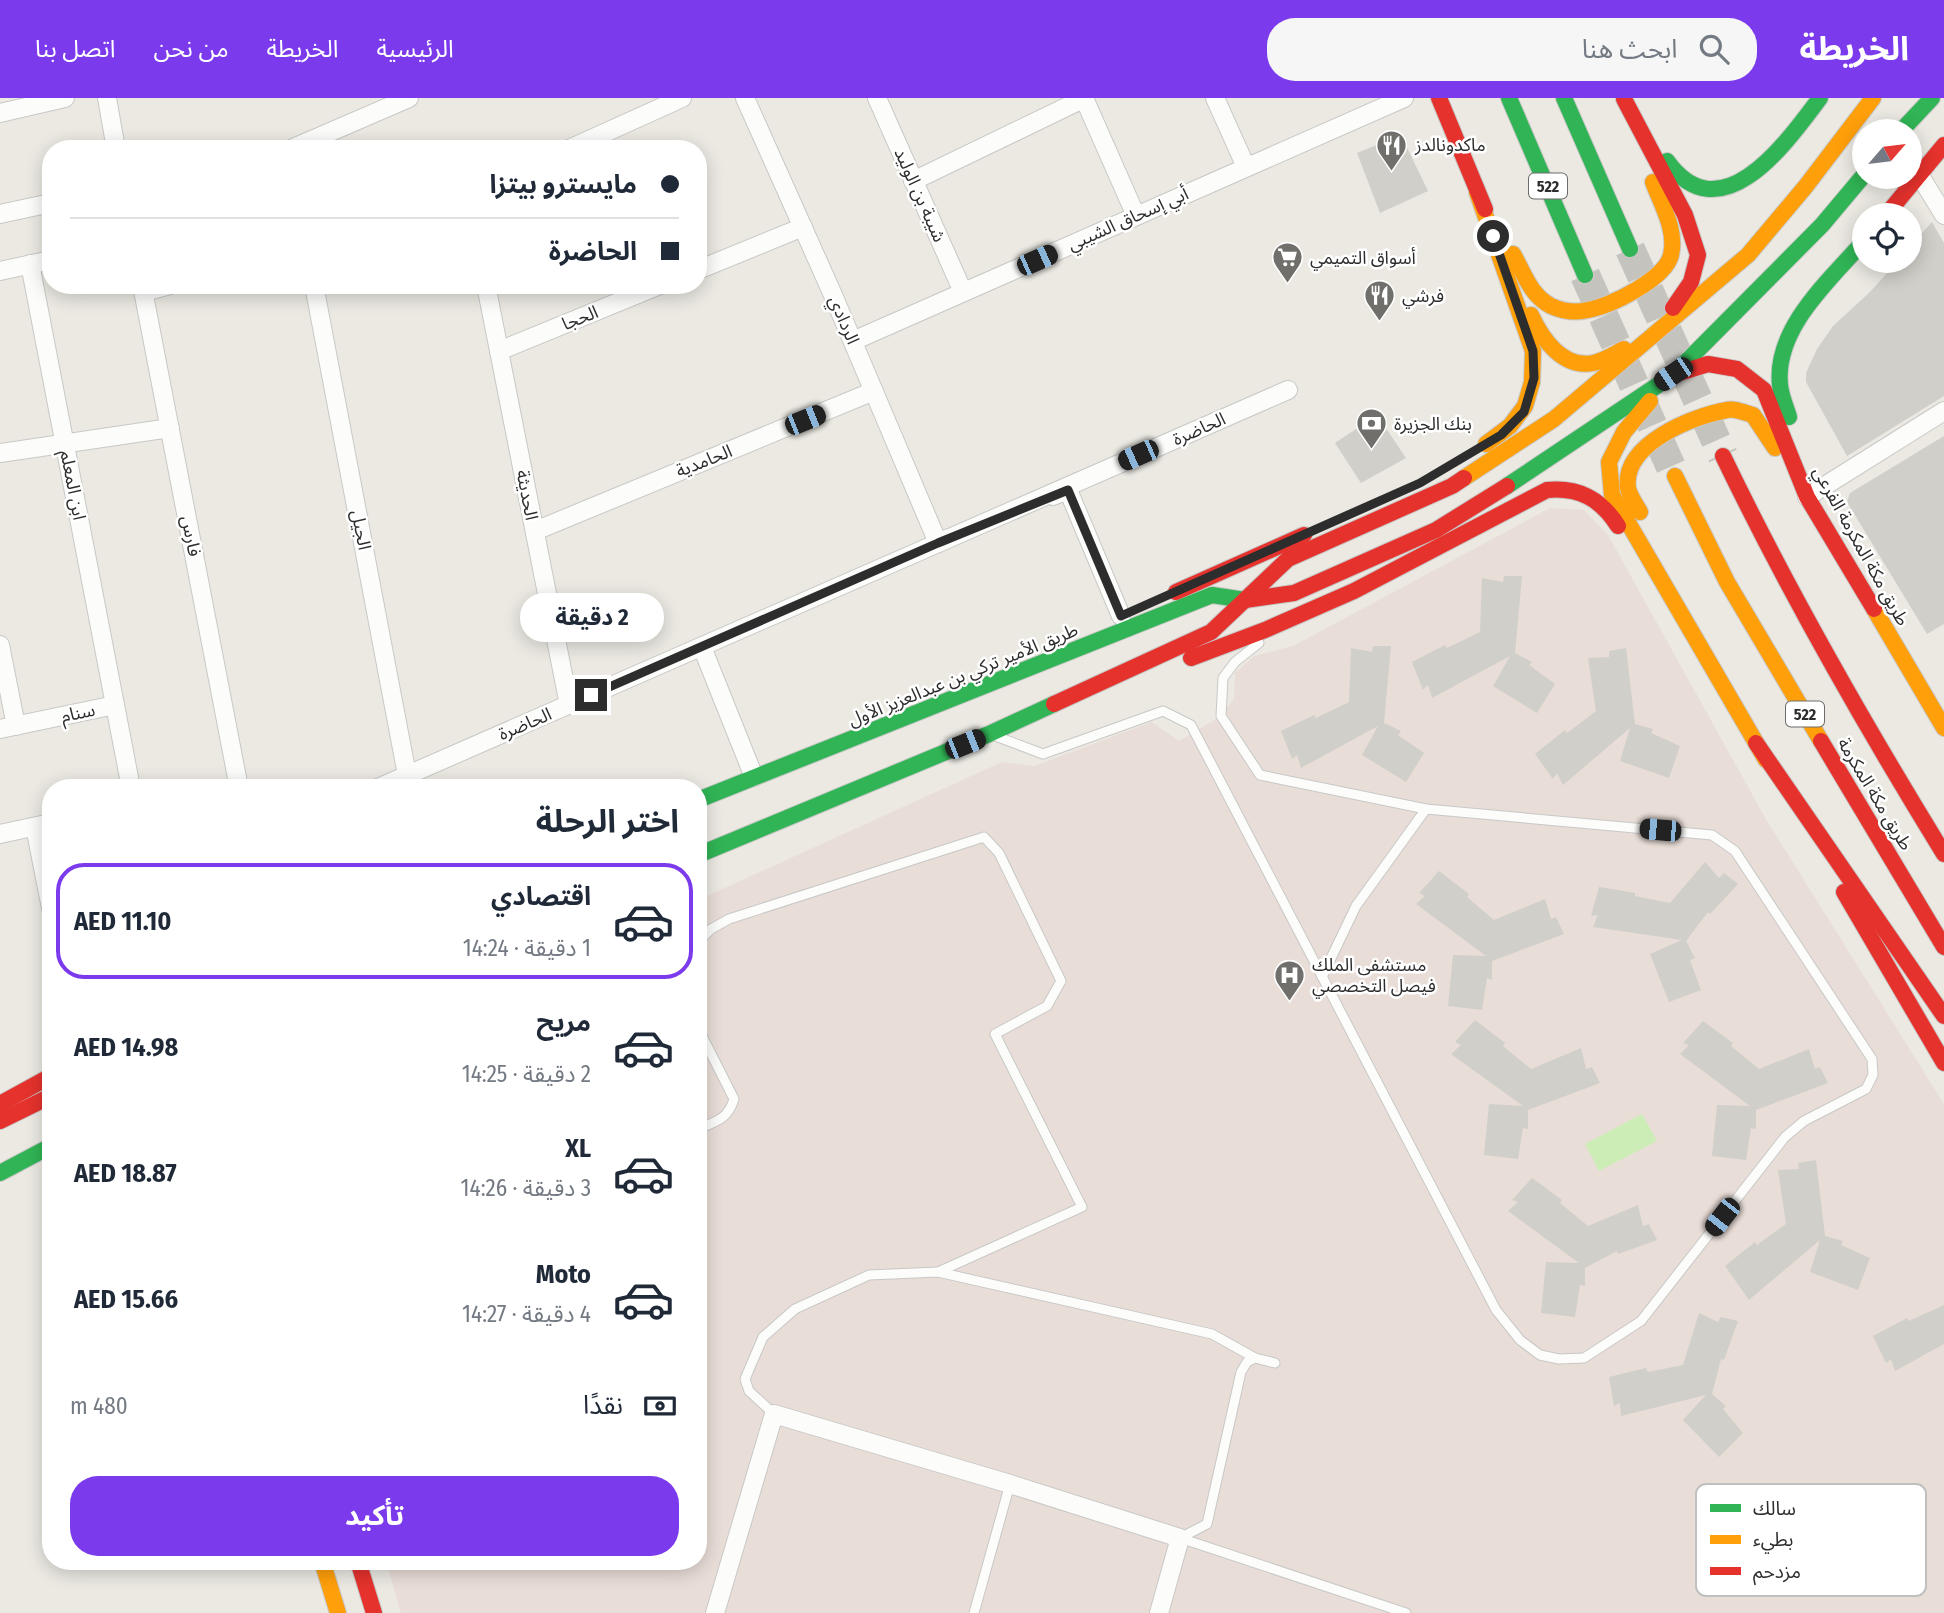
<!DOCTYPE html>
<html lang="ar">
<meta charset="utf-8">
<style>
body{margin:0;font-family:"Fira Sans Condensed","Noto Sans Arabic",sans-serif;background:#f6f6f7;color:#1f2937;direction:rtl;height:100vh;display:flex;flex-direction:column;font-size:26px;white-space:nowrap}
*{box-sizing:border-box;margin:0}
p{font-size:23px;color:#747a83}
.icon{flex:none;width:38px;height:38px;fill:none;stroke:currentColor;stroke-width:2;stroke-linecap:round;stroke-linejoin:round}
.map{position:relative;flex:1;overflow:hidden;direction:ltr}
.side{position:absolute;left:42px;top:681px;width:665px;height:791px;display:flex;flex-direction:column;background:#fff;border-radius:28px;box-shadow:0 4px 18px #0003;direction:rtl}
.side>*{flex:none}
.banner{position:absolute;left:42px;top:42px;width:665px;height:154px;border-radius:28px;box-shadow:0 4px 18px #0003;direction:rtl;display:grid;align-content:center;height:154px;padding:0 28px;background:#fff}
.needle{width:46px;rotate:62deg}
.fabs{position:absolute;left:1852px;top:21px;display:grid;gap:14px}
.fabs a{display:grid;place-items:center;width:70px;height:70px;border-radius:50%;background:#fff;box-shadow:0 4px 18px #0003;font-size:35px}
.end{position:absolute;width:32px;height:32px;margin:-16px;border:9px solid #2d2d2d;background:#fff;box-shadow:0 0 0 4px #fff}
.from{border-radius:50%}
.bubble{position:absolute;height:49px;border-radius:24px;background:#fff;box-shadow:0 4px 18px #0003;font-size:23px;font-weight:700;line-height:49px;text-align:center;direction:rtl}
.car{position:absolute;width:21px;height:42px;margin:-21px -10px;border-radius:9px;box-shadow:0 0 5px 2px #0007;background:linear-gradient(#222 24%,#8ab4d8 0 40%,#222 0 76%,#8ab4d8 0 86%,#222 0)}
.banner b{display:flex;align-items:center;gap:24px;height:66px;font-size:26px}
.banner b+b{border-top:2px solid #e0e1e3}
.banner i{width:18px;height:18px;background:#1f2937}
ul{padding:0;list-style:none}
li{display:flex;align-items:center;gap:21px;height:116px;margin:0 14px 10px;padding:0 14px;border:4px solid transparent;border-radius:28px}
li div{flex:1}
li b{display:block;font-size:26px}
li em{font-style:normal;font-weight:700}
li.current{border-color:#7c3aed}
li>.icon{width:63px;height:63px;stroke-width:1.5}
h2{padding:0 28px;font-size:32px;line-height:84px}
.pay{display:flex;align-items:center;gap:18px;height:77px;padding:0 28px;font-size:26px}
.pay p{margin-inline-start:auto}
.cta{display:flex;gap:14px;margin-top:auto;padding:14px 28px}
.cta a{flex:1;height:80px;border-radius:28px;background:#7c3aed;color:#fff;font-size:28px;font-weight:700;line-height:80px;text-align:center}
header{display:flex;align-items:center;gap:42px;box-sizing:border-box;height:98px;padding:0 35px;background:#7c3aed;color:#fff}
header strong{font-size:33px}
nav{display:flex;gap:38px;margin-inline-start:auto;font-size:24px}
.search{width:490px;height:63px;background:#f6f6f7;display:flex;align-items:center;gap:18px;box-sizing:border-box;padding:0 24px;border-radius:28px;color:#747a83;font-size:26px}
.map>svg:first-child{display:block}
</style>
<header>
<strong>الخريطة</strong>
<div class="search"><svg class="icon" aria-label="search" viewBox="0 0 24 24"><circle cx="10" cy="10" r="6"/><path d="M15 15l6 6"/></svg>ابحث هنا</div>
<nav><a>الرئيسية</a><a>الخريطة</a><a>من نحن</a><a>اتصل بنا</a></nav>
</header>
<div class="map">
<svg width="1944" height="1515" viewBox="0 0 1944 1515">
<rect width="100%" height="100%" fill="#ebe9e2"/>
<polygon fill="#e9ddd7" points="1550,410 1584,412 1608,437 1767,723 1944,1006 1944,1515 401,1515 386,1463 698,1463 698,802 1002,664 1034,668 1152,624 1179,643 1221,618 1234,600 1235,575 1254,558 1293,548"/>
<polygon fill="#cdedb7" points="1642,1016 1657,1043 1599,1073 1585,1046"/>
<g fill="#d0cfc9">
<polygon points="1401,37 1428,93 1380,115 1357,55"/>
<polygon points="1932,124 1944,145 1944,298 1847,358 1806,284 1806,275 1817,251 1833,228 1870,194 1898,163 1909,163 1909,150"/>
<polygon points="1377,317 1406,360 1361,385 1335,345"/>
<polygon points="1944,338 1944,526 1927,536 1847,404 1850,395"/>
<polygon points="1504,478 1522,478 1515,555 1532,564 1529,567 1555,586 1537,615 1493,588 1510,558 1432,600 1428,587 1423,592 1412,564 1445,547 1447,550 1480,534 1482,480 1503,484"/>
<polygon points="1373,548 1391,548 1384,625 1401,633 1398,637 1424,655 1406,684 1362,657 1378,628 1301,670 1297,657 1292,661 1281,633 1314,617 1316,620 1349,604 1351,550 1372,554"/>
<polygon points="1626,550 1635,626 1653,631 1651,635 1680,648 1669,680 1620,663 1630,630 1563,687 1557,675 1553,681 1535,656 1565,632 1567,635 1596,613 1588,560 1609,559 1609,553"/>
<polygon points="1705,764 1719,780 1724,775 1738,786 1710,816 1708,814 1686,843 1695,860 1690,862 1701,892 1669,904 1650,856 1682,842 1593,829 1598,817 1591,818 1599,789 1635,795 1635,798 1670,805"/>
<polygon points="1439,773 1469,796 1467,799 1494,822 1545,801 1551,821 1556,819 1564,836 1492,863 1492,882 1487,880 1482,912 1448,908 1453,857 1486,858 1416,806 1425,798 1419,795"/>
<polygon points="1475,922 1505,945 1503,948 1531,971 1581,950 1586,971 1592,969 1600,985 1528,1012 1528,1031 1523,1030 1518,1061 1484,1057 1489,1006 1523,1008 1451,956 1461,947 1455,944"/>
<polygon points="1703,923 1733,945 1731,948 1759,971 1809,951 1815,971 1820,969 1828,985 1756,1012 1756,1031 1751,1030 1746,1062 1712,1058 1717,1007 1750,1008 1680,956 1689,947 1683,945"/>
<polygon points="1816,1062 1825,1138 1843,1143 1841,1147 1870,1160 1858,1192 1810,1174 1820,1142 1749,1202 1725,1168 1755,1144 1757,1147 1786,1126 1778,1072 1799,1071 1798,1065"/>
<polygon points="1532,1080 1562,1102 1560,1105 1588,1128 1638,1107 1643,1128 1649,1126 1657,1142 1618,1156 1617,1153 1585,1170 1585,1188 1580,1187 1575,1219 1541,1215 1546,1164 1579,1165 1508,1113 1518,1104 1512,1102"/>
<polygon points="1944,1207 1944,1246 1895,1273 1891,1261 1886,1265 1873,1238 1907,1220 1909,1223"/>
<polygon points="1699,1215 1718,1224 1721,1219 1738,1223 1724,1262 1721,1261 1712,1296 1726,1308 1723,1311 1743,1335 1719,1359 1683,1322 1706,1297 1621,1318 1620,1305 1614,1308 1609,1279 1646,1270 1648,1274 1683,1267"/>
</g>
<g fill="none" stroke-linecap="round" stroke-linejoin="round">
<g stroke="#c5c3be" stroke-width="30" stroke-dasharray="30 15" stroke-linecap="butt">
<polyline points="1630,151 1723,358"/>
<polyline points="1585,177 1675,378"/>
</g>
<defs>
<g id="lane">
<polyline points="998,639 1043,656 1163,613 1191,627 1496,1212 1520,1242 1540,1257 1559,1261 1584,1260 1641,1223 1785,1039 1804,1023 1866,991 1873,977 1872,961 1735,753 1712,737 1426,711 1260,677 1221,618 1223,580 1235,564 1259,545"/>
<polyline points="698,844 711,831 729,821 984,739 999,755 1061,883 1047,908 995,936 1082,1109 938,1174"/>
<polyline points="1322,879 1356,808 1426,711"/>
<path d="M698,930L734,1001C728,1021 717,1023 698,1031"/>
<polyline points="774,1316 749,1293 745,1281 763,1239 795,1211 869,1177 938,1174 1212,1236 1255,1260"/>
<polyline points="1180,1440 1406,1515"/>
<polyline points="1180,1440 1207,1426 1241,1274 1247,1264 1255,1260 1275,1265"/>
<polyline points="974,1515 1010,1386"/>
</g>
<g id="street">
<polyline points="107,0 116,51"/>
<polyline points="745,0 833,197 938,445 949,440"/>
<polyline points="877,0 963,194"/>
<polyline points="1084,0 1136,118"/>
<polyline points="1215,0 1246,69"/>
<polyline points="0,15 65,0"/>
<polyline points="291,51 409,0"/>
<polyline points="569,51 682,0"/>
<polyline points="1920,78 1944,117"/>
<polyline points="913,83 1085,0"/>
<polyline points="0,116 51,105"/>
<polyline points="30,166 115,607"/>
<polyline points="698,172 803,129"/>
<polyline points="0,173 51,162"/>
<polyline points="142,187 239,690"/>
<polyline points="314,187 407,677"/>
<polyline points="486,187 569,607"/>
<polyline points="144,194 170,187"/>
<polyline points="853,243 1404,0"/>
<polyline points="499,253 660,187"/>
<polyline points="0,355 170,330"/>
<polyline points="1053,398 1068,392 1121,518"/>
<polyline points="1807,399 1944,313"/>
<polyline points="535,433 874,293"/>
<polyline points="0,547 16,628"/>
<polyline points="702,549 754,679"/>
<polyline points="0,631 115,607 131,690"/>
<polyline points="378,690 1288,292"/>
<polyline points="35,729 51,810"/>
<polyline points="0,736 51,725"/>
<polyline points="715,1515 774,1316 1010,1386 1180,1440 1159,1515"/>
</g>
<g id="fast">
<polyline points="1509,0 1585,177"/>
<polyline points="1564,0 1630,151"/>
<polyline points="1901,33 1932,0"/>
<path d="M1667,63C1721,138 1787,44 1820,0"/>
<path d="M1789,319C1786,309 1781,298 1780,287C1774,230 1830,182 1864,143"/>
<polyline points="1507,388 1673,277 1822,127 1864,77"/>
<polyline points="698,702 1212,497 1245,502"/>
<polyline points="698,757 989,636 1054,606"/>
<polyline points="0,1075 51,1048"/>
</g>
<g id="slow">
<polyline points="1477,94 1533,253 1532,284 1525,308 1510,328 1486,346"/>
<path d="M1513,156C1524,175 1530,197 1551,208C1562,213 1576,215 1588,212C1611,208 1665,181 1671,157C1677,132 1661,106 1653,84"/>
<path d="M1531,217C1542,241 1563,271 1593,265C1604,263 1614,256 1624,251"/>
<polyline points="1650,303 1624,334 1609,364 1612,397 1766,662"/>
<polyline points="1675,378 1727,484 1821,643"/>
<polyline points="1464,380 1554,321 1748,157 1806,88 1873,0"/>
<path d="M1640,414C1636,407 1629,397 1628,390C1622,346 1693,318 1727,312C1734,310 1745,315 1753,317L1775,350"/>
<polyline points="1874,511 1944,630"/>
<polyline points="322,1463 338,1515"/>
</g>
<g id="jam">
<polyline points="1439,0 1485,111"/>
<polyline points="1624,1 1685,117 1698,157 1691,184 1673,210"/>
<polyline points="1886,117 1944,47"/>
<polyline points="1676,276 1708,266 1737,271 1764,292 1807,399 1874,511"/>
<path d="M1723,358C1789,495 1864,626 1944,756"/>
<polyline points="1176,494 1304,437"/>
<polyline points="1245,502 1294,495 1436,432 1507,388"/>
<path d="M1191,560L1265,532L1354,493L1547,392C1579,389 1601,401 1618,428"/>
<polyline points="1054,606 1211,534 1288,461 1452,388 1464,380"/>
<polyline points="1821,643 1944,849"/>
<polyline points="1756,645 1944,918"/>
<polyline points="1844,794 1944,965"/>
<polyline points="0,1006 51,978"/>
<polyline points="0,1023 51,998"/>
<polyline points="358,1463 374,1515"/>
</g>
</defs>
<use href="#lane" stroke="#c8c8c7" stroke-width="11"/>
<use href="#street" stroke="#c8c8c7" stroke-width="20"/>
<use href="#fast" stroke="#c8c8c7" stroke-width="18"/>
<use href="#slow" stroke="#c8c8c7" stroke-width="18"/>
<use href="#jam" stroke="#c8c8c7" stroke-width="18"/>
<use href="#lane" stroke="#fcfcfb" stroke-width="9"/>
<use href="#street" stroke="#fcfcfb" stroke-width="18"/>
<use href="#fast" stroke="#30b455" stroke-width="16"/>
<use href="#slow" stroke="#ff9f0a" stroke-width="16"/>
<use href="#jam" stroke="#e5322d" stroke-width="16"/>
</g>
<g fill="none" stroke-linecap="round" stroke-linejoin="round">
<polyline stroke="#2d2d2d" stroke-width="9" points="591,597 938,445 1068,392 1121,518 1420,385 1501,337 1524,314 1534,280 1533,253 1493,138"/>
</g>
<defs>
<symbol id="restaurant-pin" viewBox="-11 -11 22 30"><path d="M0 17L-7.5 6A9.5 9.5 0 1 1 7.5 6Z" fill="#706f6c" stroke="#fff"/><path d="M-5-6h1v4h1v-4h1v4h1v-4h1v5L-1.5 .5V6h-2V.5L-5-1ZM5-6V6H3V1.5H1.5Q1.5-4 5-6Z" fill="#fff"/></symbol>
<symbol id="supermarket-pin" viewBox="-11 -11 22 30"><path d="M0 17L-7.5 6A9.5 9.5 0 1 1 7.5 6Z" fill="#706f6c" stroke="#fff"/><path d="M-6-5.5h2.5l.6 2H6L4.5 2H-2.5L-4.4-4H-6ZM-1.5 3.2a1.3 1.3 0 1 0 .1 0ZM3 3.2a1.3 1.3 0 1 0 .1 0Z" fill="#fff"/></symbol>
<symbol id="bank-pin" viewBox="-11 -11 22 30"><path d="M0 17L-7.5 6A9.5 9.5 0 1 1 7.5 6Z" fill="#706f6c" stroke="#fff"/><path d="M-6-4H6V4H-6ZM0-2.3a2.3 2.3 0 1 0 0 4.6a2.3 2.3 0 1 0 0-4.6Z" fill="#fff"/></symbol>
<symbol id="hospital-pin" viewBox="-11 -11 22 30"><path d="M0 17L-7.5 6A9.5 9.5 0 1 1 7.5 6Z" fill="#706f6c" stroke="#fff"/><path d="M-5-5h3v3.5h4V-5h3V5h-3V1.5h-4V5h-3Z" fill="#fff"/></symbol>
</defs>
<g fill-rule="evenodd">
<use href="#restaurant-pin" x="1374" y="30" width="35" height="47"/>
<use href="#supermarket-pin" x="1270" y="142" width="35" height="47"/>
<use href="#restaurant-pin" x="1362" y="180" width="35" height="47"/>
<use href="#bank-pin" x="1354" y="308" width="35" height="47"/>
<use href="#hospital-pin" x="1272" y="860" width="35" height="47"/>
</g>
<g text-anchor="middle" stroke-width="5" stroke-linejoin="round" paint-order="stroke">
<g fill="#fff" stroke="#6c6c6c" stroke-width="2">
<rect x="1529" y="75.5" width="38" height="25" rx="5"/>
<rect x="1786" y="603.5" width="38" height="25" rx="5"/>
</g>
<g font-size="16" font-weight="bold" fill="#2d2d2d">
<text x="1548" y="94">522</text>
<text x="1805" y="622">522</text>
</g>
<g font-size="18" fill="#2d2d2d" stroke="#fff" text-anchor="start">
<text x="1415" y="53">ماكدونالدز</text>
<text x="1310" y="166">أسواق التميمي</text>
<text x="1402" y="204">فرشي</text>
<text x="1394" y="332">بنك الجزيرة</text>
<text x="1312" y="873">مستشفى الملك<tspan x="1312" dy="21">فيصل التخصصي</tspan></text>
</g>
<g font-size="18" fill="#2d2d2d" stroke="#fff">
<text transform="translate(920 97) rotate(66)" y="6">شيبة بن الوليد</text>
<text transform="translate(1128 121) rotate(-24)" y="6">أبي إسحاق الشيبي</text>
<text transform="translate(580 220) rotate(-22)" y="6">الحجا</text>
<text transform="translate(844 222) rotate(67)" y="6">الردادي</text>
<text transform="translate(1199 331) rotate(-24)" y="6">الحاضرة</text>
<text transform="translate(704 363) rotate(-22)" y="6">الحامدية</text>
<text transform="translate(73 387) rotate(79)" y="6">ابن المعلم</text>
<text transform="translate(527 397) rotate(79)" y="6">الحديثة</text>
<text transform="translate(361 432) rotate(79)" y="6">الجيل</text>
<text transform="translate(191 438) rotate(79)" y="6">فارس</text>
<text transform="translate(1861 448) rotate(61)" y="6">طريق مكة المكرمة الفرعي</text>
<text transform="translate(963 577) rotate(-22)" y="6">طريق الأمير تركي بن عبدالعزيز الأول</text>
<text transform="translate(78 615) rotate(-12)" y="6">سنام</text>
<text transform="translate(525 626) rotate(-23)" y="6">الحاضرة</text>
<text transform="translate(1875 696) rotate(59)" y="6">طريق مكة المكرمة</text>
</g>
</g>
<rect x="1696" y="1386" width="230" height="112" rx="10" fill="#fff" stroke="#c0c0c0" stroke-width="2"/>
<rect x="1710" y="1406" width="31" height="8" fill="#30b455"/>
<rect x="1710" y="1437" width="31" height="9" fill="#ff9f0a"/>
<rect x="1710" y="1469" width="31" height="8" fill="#e5322d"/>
<g font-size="19" fill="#2d2d2d">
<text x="1753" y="1417">سالك</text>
<text x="1753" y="1448">بطيء</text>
<text x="1753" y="1480">مزدحم</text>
</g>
</svg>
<div class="fabs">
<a><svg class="needle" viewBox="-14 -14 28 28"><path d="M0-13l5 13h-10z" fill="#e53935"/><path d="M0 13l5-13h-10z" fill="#747a83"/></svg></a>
<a><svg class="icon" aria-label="locate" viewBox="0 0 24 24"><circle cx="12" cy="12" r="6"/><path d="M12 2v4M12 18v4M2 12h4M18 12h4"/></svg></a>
</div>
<i class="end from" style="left:1493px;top:138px"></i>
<i class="end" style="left:591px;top:597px"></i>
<div class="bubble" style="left:520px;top:495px;width:144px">2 دقيقة</div>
<i class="car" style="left:1037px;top:162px;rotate:66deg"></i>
<i class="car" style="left:1673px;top:276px;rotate:236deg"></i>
<i class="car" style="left:805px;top:322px;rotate:68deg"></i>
<i class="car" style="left:1138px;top:357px;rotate:246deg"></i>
<i class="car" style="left:965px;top:646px;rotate:68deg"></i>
<i class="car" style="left:1660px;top:732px;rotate:275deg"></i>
<i class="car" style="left:1722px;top:1119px;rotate:218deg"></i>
<div class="banner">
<b><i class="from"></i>مايسترو بيتزا</b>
<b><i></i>الحاضرة</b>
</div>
<section class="side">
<h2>اختر الرحلة</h2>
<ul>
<li class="current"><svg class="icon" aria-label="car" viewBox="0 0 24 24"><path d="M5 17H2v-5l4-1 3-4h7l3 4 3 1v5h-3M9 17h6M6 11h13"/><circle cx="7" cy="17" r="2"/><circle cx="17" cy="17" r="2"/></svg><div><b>اقتصادي</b><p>1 دقيقة · 14:24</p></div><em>AED 11.10</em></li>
<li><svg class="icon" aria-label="car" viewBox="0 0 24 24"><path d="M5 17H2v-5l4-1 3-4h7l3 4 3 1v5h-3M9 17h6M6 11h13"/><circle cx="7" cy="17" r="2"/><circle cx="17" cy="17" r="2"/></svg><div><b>مريح</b><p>2 دقيقة · 14:25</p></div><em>AED 14.98</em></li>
<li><svg class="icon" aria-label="car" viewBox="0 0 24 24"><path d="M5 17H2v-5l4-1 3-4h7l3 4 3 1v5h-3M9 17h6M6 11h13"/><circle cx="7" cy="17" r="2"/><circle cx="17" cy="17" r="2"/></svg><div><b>XL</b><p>3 دقيقة · 14:26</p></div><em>AED 18.87</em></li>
<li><svg class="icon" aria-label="car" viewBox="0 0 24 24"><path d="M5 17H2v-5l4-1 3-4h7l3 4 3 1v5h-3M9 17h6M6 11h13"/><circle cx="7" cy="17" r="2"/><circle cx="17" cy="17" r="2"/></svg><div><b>Moto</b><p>4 دقيقة · 14:27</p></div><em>AED 15.66</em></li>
</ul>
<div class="pay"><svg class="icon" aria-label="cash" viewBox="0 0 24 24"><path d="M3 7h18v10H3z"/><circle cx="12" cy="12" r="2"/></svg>نقدًا<p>480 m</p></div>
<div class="cta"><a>تأكيد</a></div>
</section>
</div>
